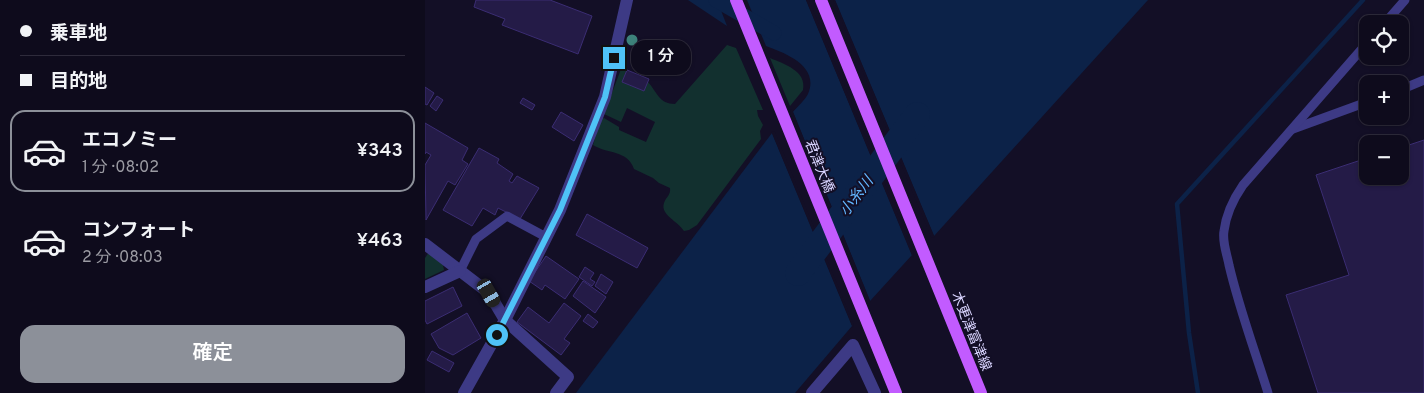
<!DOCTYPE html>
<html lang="ja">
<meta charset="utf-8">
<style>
body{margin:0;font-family:Overpass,"Noto Sans JP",sans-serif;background:#171425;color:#f1f3f6;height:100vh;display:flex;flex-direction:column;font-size:19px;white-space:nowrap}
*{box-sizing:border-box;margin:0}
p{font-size:16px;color:#9b9ba3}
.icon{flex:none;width:28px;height:28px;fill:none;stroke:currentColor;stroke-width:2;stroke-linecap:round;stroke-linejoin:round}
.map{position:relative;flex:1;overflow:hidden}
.sheet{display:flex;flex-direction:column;background:#0e0b1c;width:425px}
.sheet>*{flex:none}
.banner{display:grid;align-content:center;height:110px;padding:0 20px;background:#0e0b1c}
.controls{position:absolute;left:934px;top:15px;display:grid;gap:10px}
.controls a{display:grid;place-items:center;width:50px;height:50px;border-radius:10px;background:#0e0b1c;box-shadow:0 1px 4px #0004,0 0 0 1px #2e2b3b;font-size:25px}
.end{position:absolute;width:22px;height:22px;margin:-11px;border:6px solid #4fc3f7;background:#111;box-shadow:0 0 0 2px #111}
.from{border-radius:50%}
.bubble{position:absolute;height:35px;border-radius:15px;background:#0e0b1c;box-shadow:0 1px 4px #0004,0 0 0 1px #2e2b3b;font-size:16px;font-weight:600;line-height:35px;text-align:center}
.car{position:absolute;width:15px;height:30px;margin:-15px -8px;border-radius:6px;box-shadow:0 0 4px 1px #0007;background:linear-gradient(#222 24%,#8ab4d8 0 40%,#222 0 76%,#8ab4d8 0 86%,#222 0)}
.banner b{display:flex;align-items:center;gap:18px;height:48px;font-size:19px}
.banner b+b{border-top:1px solid #2e2b3b}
.banner i{width:12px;height:12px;background:#f1f3f6}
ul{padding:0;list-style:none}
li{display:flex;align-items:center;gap:15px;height:82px;margin:0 10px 8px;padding:0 10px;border:2px solid transparent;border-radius:15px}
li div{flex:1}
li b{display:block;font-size:19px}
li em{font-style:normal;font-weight:600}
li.current{border-color:#8c9099}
li>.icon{width:45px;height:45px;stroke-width:1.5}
.action{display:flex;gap:10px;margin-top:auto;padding:10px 20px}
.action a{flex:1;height:58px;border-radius:15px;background:#8c9099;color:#fff;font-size:20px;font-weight:600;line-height:58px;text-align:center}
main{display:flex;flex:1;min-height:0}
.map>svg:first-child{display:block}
</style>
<main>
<section class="sheet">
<div class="banner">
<b><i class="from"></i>乗車地</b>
<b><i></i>目的地</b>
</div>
<ul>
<li class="current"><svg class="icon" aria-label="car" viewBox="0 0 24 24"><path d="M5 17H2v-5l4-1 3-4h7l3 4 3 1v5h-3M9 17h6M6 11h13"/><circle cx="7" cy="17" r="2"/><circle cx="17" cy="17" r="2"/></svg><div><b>エコノミー</b><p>1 分 · 08:02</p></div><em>¥343</em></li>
<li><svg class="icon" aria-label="car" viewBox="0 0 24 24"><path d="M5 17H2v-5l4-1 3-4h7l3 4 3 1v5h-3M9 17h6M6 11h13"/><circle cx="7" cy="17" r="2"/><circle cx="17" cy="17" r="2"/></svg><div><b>コンフォート</b><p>2 分 · 08:03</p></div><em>¥463</em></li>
</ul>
<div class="action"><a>確定</a></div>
</section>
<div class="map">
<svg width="999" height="393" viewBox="0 0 999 393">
<rect width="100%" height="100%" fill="#130f26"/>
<g fill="#12302f">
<path d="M302,45L311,48L338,110H332L333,116L338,125L335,131L336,139L272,225L264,230L259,231C253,221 235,215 239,203C241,197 246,195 245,188L234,183L228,178L209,169C203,150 182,154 168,145L176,119L179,118L194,127V130L221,142L230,122L202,108L196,122L179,114L196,69L200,68L202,70L197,82L219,91L223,82C232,92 234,104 250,104Z"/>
<path d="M345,58C359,64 382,71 378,90L365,106Z"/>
<polygon points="4,252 18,265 19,270 0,279 0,258"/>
</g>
<g fill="#0c2248">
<polygon points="263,0 292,0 302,26"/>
<path d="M322,0H381L487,255L445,301L368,112C372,107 380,100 383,94C395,66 360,53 341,46Z"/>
<polygon points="410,0 723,0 509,236"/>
<polygon points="347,133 427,326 370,393 151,393"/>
</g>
<g fill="#130f26">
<polygon points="381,0 384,0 489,254 488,258"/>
<polygon points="408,0 410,0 510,238 506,237"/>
<polygon points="366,109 368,112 446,303 442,301 365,113"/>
<polygon points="346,131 350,132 429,325 428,328"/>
</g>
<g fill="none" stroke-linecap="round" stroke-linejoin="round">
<polyline stroke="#0c2248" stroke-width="4.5" points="773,393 764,333 752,204 938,0"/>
<polyline stroke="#0c2248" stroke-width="15" points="291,0 349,33"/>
<polyline stroke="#0c2248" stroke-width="26" points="373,273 492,115"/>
</g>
<g fill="#241b47" stroke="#3b2d73">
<polygon points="51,0 125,0 167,16 153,54 77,25 80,19 49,7"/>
<polygon points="202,70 224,79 219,91 197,82"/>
<polygon points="0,87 9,93 2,105 0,104"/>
<polygon points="12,96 18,100 11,111 5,106"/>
<polygon points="98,98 110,105 107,110 95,103"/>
<polygon points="136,112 158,125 149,141 127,127"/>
<polygon points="0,123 43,148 37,160 43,164 30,185 23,181 1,220 0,165 6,155 1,152 0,154"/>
<polygon points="999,140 999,393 893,393 861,295 924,275 891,175 942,158 942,176 975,176 975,148"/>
<polygon points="54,148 74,159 72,163 88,174 84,181 87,183 92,176 114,188 95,219 73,208 70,215 58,208 47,226 18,210"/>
<polygon points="162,214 223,248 212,268 151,235"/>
<polygon points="121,256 154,279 140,299 120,285 117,290 104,281"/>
<polygon points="160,267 169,273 165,279 170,282 167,286 154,277"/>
<polygon points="176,274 188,282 181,294 170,286"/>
<polygon points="158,281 181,297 170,313 148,296"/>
<polygon points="28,287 37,306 2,324 0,320 0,301"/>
<polygon points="139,303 156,316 139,339 145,343 136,355 92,322 103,307 124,323"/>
<polygon points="42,313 56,338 28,355 14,348 6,334"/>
<polygon points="163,314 173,322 168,328 158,321"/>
<polygon points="7,351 29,363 24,372 2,360"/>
</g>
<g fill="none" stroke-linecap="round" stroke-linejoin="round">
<g stroke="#3d3a85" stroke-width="9">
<polyline points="959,24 980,0"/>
<polyline points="975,90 999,80"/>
<polyline points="868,129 942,102"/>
<polyline points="35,271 51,239 82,216 121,237"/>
<path d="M843,393C830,351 814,308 804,265C802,254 797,242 799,231C801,215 809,198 818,185L942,43"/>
</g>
<g stroke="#3d3a85" stroke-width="12">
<polyline points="0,244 64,293 80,320 143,377 131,393"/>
<polyline points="0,287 35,271"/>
<polyline points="39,393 80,320 135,210 180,97 202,0"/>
<polyline points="387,393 428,345 450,393"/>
</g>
<g stroke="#c25bff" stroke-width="12">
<polyline points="311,0 471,393"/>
<polyline points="396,0 556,393"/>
</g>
</g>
<circle fill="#3d827b" cx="207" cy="40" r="5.5"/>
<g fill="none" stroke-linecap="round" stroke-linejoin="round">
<polyline stroke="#4fc3f7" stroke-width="6" points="72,335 135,210 180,97 189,58"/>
</g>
<g text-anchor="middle" stroke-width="4" stroke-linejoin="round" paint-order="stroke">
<g font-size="14" fill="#d9d4ff" stroke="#130f26">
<text transform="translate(395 166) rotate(68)" y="5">君津大橋</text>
<text transform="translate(547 331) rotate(68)" y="5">木更津富津線</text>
</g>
<g font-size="15" font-style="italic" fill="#62b6ff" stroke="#130f26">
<text transform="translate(431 196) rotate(-53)" y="5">小糸川</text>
</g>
</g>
</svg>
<div class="controls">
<a><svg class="icon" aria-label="locate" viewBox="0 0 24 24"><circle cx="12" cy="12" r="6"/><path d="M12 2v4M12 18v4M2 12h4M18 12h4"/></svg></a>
<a>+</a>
<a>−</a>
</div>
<i class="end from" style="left:72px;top:335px"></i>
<i class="end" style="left:189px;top:58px"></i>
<div class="bubble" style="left:206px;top:40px;width:60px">1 分</div>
<i class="car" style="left:64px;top:293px;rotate:150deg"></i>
</div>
</main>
